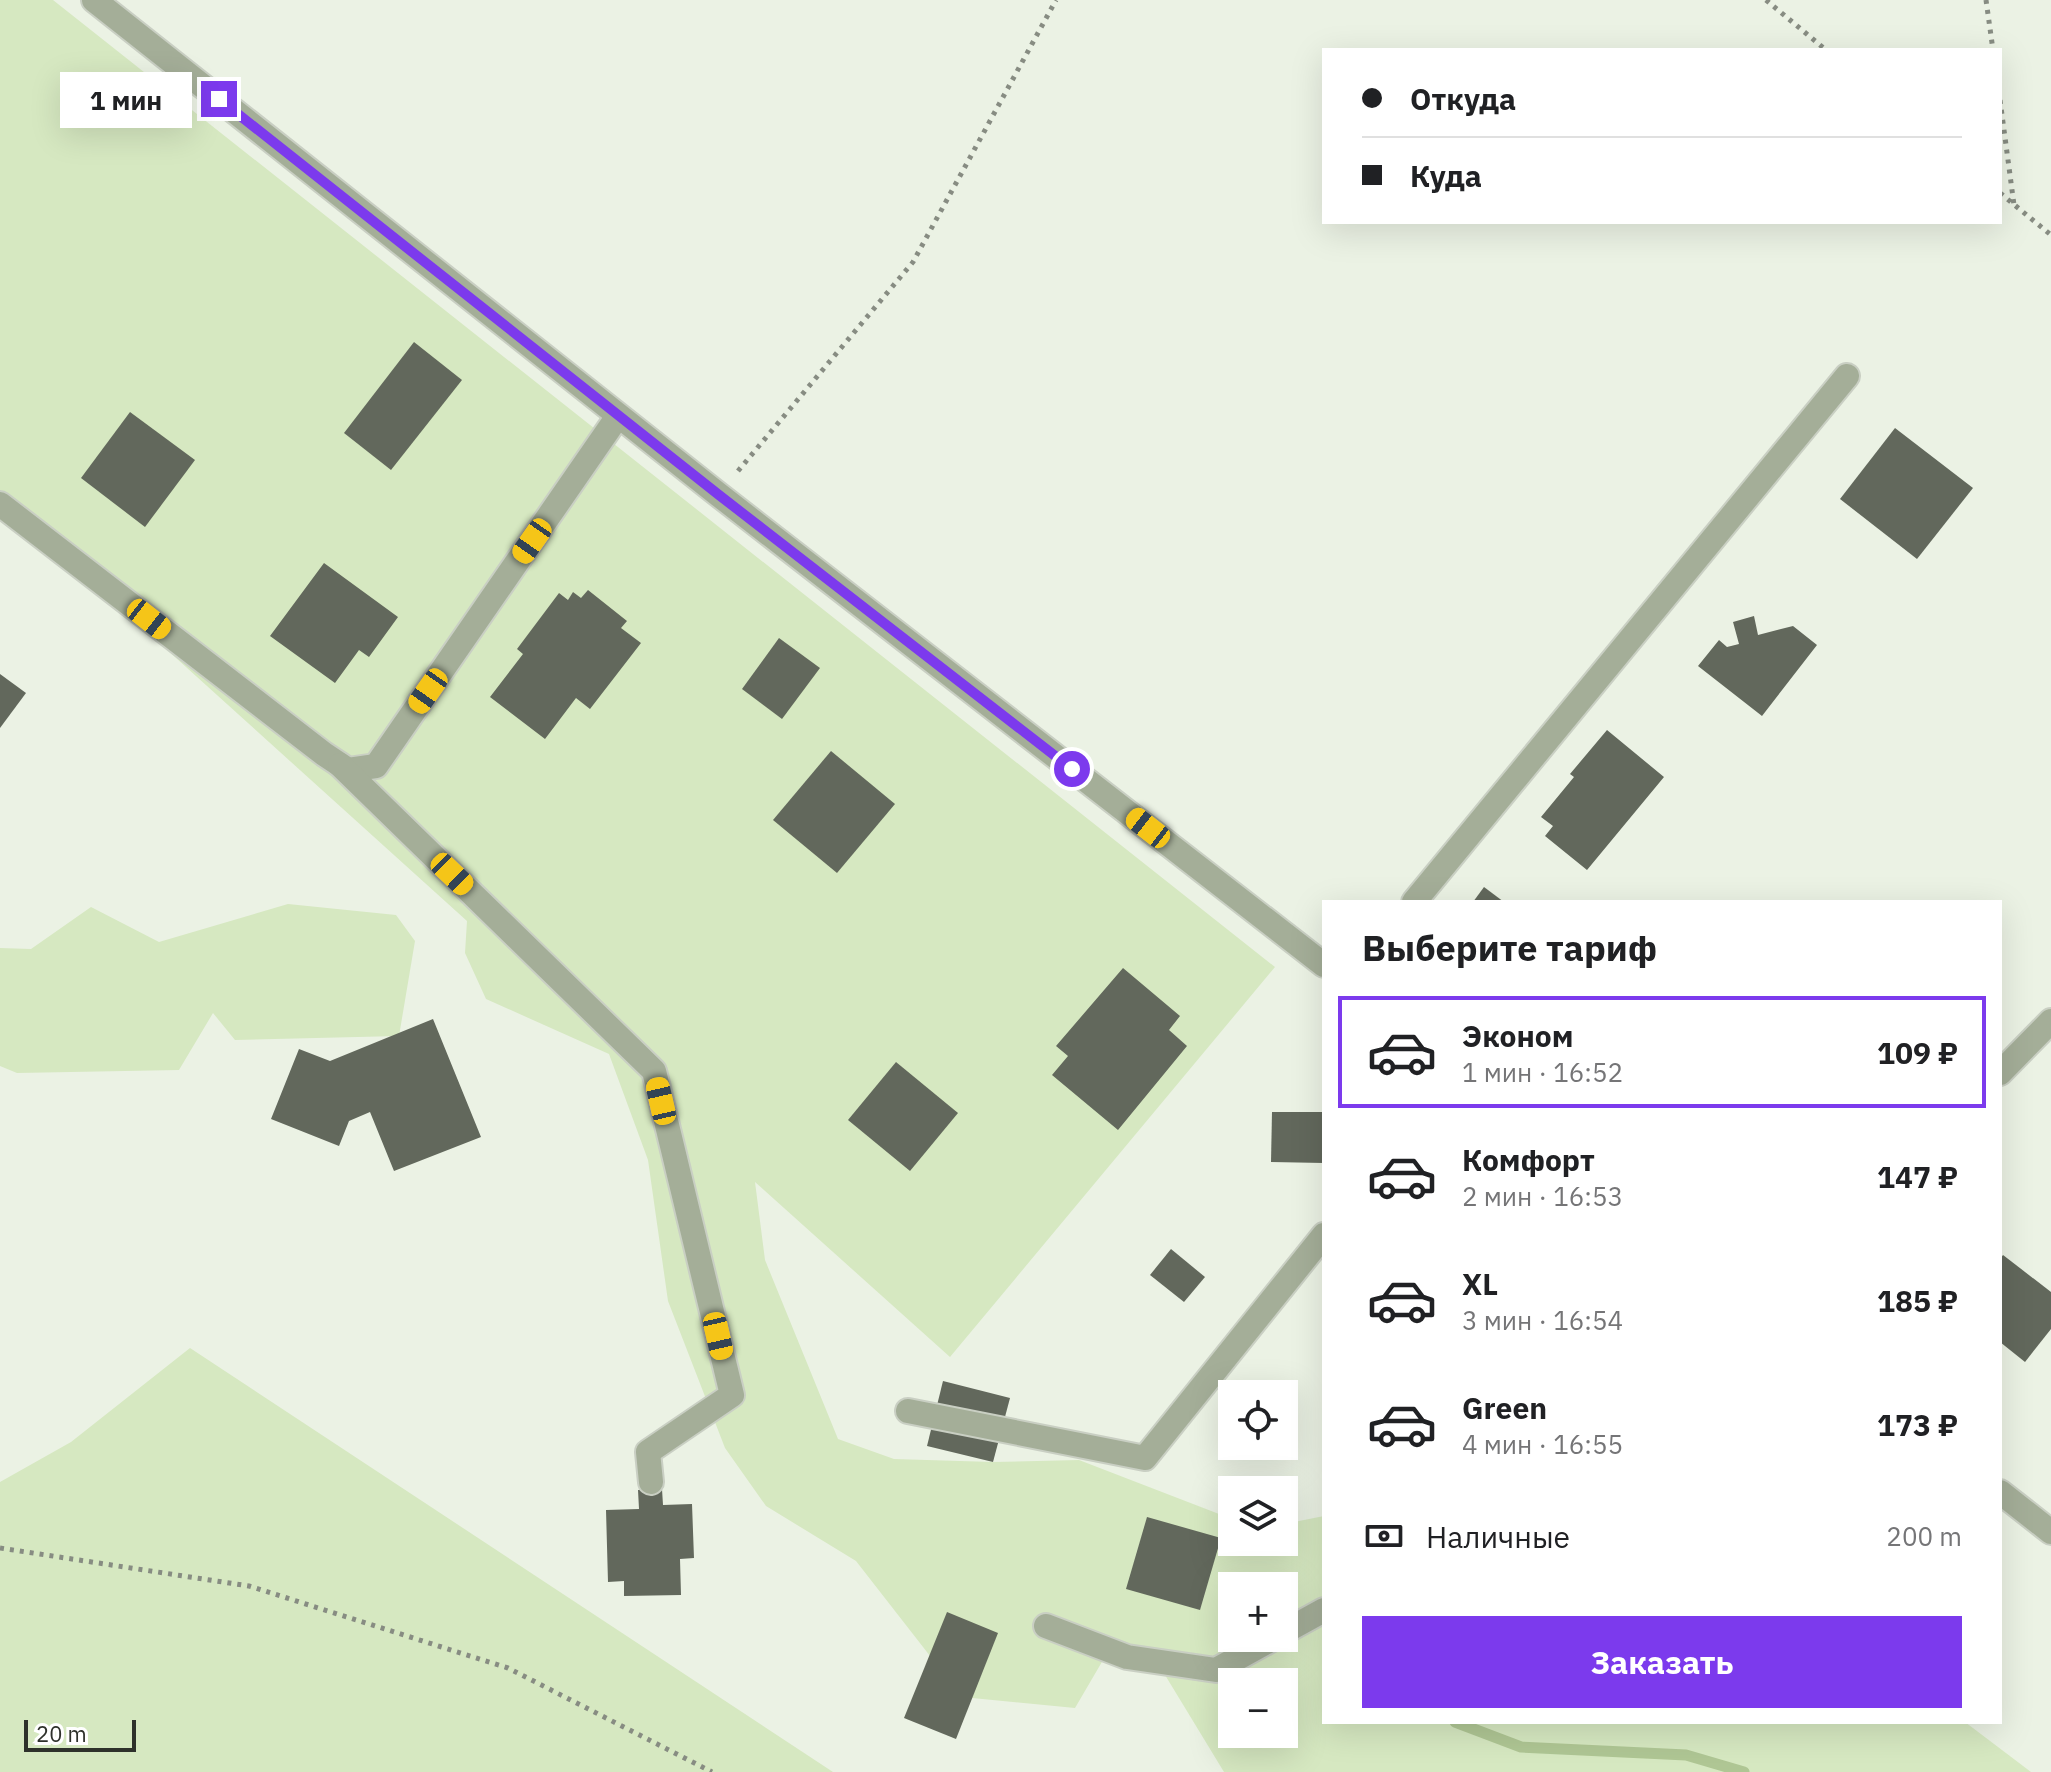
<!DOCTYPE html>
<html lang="ru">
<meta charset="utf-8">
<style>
body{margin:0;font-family:"IBM Plex Sans",sans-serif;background:#f6f6f6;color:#202124;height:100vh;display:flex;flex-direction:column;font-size:30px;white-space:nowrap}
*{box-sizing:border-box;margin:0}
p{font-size:26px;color:#757577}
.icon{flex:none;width:44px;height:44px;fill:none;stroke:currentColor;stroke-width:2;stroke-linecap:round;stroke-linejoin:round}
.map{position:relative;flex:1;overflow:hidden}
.details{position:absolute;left:1322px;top:900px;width:680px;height:824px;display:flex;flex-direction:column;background:#fff;border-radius:0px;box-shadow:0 8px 32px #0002}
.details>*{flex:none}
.hud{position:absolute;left:1322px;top:48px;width:680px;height:176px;border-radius:0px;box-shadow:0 8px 32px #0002;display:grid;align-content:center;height:176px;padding:0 40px;background:#fff}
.tools{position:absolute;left:1218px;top:1380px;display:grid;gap:16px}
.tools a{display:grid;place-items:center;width:80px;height:80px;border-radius:0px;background:#fff;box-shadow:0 8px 32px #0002;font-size:40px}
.scale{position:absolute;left:24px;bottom:20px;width:112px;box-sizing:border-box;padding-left:8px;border:4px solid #2e312b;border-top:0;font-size:22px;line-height:28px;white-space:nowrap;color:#2e312b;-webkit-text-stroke:6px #fff;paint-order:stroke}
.end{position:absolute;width:36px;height:36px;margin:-18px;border:10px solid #7c3aed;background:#fff;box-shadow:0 0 0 4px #fff}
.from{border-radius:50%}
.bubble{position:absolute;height:56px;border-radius:0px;background:#fff;box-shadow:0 8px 32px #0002;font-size:26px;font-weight:700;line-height:56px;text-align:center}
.car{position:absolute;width:24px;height:48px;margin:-24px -12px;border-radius:10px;box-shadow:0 0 6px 2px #0007;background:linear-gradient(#f5c518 24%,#345 0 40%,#f5c518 0 76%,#345 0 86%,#f5c518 0)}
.hud b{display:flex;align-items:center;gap:28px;height:76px;font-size:30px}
.hud b+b{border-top:2px solid #e0e0e0}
.hud i{width:20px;height:20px;background:#202124}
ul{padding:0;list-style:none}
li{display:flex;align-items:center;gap:24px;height:112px;margin:0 16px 12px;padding:0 24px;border:4px solid transparent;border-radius:0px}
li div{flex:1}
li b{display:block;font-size:30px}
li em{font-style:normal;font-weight:700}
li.on{border-color:#7c3aed}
li>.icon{width:72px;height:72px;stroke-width:1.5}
h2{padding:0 40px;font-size:36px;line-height:96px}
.pay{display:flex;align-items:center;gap:20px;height:88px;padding:0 40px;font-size:30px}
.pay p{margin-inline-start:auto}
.primary-button{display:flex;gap:16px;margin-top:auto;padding:16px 40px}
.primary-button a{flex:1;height:92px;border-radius:0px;background:#7c3aed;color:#fff;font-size:32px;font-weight:700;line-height:92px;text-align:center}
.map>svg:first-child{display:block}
</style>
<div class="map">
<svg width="2051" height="1772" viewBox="0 0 2051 1772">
<rect width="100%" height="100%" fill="#ebf2e4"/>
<g fill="#d6e8c1" fill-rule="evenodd">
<path d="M0,0H53L1275,967L950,1357L755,1182L765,1260L838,1439L894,1459L993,1462L1079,1460L1232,1519V1542H1284V1524L1324,1516V1722H1965L2031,1772H1224L1148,1647L1113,1643L1075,1708L962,1697L856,1561L766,1506L725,1448L668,1301L648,1160L609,1054L486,999L465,953L467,921L0,499ZM1232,1586H1284V1638H1232ZM1232,1682H1284V1734H1232Z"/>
<polygon points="288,904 396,915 415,941 399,1036 235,1040 213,1013 179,1070 17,1073 0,1066 0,948 31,949 91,907 159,942"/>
<polygon points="190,1348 833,1772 0,1772 0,1482 71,1442"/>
</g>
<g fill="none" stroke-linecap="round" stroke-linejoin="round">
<polyline stroke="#afc694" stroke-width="11" points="1455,1722 1521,1747 1686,1755 1744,1772"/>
</g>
<g fill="#62685c">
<polygon points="414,342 462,380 391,470 344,433"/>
<polygon points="130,412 195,460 145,527 81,478"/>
<polygon points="1895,428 1973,488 1917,559 1840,499"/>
<polygon points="324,563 398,617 369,657 359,650 335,683 270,636"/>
<polygon points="588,590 627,621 621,628 641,643 590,709 576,698 545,739 490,697 523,654 517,649 559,593 568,600 573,592 581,598"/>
<polygon points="1754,616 1758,635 1793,626 1817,645 1762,716 1698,666 1719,640 1727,647 1739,644 1733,622"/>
<polygon points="779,638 820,668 782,719 742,689"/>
<polygon points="0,674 26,693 0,728"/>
<polygon points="1607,730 1664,777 1587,870 1545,836 1553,826 1541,817 1574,777 1570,774"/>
<polygon points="831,751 895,804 837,873 773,820"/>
<polygon points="1484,887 1504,902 1473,902"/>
<polygon points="1123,968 1180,1016 1169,1030 1187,1046 1118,1130 1052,1075 1068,1056 1056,1046"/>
<polygon points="433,1019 481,1137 394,1171 370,1112 349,1121 339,1146 271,1119 299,1049 330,1061"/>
<polygon points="896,1062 958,1113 910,1171 848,1120"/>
<polygon points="1272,1112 1324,1112 1324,1163 1271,1162"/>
<polygon points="1171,1249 1205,1277 1184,1302 1150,1275"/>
<polygon points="2003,1255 2051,1292 2051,1329 2025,1362 2000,1342 2000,1259"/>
<polygon points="943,1381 1010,1398 993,1462 927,1446"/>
<polygon points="662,1489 663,1505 692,1504 694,1558 680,1559 681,1595 624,1596 624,1581 608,1582 606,1510 639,1509 638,1490"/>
<polygon points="1147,1517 1221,1538 1200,1610 1126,1589"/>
<polygon points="947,1612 998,1633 956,1739 904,1718"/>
</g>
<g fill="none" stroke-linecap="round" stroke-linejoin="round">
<defs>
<g id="minor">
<polyline points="94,0 719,495 1324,965"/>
<polyline points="0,504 324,754 348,770 376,766 618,416"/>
<polyline points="340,765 654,1071 732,1395 648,1452 651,1482"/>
<polyline points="1414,902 1847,376"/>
<polyline points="2000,1073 2051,1021"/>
<polyline points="908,1411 1145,1458 1324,1235"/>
<polyline points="2000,1492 2051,1532"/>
<polyline points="1046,1626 1127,1657 1216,1670 1274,1638"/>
<polyline points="1284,1632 1324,1610"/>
</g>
</defs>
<use href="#minor" stroke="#c9cfc3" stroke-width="28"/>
<g stroke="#878c82" stroke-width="5" stroke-dasharray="4 6" stroke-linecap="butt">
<polyline points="1766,0 1826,50"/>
<polyline points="1986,0 1993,50"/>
<polyline points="2000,100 2014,205"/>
<polyline points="2000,193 2051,235"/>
<polyline points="738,471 913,262 1056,0"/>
<polyline points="0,1548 249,1586 508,1668 712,1772"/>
</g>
<use href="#minor" stroke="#a4ae98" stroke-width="24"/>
</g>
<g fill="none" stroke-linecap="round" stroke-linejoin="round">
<polyline stroke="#7c3aed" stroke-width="10" points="219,99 719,495 1072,769"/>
</g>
</svg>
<div class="tools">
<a><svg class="icon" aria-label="locate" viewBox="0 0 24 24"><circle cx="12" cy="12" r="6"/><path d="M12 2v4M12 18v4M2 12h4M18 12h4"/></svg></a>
<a><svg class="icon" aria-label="layers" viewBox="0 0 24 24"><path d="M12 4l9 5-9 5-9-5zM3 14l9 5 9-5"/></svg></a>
<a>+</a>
<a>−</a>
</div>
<div class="scale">20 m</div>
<i class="end from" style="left:1072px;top:769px"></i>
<i class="end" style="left:219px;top:99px"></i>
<div class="bubble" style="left:60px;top:72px;width:132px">1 мин</div>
<i class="car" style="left:532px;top:541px;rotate:215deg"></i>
<i class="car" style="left:149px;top:619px;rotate:128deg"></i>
<i class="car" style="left:428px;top:691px;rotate:215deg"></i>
<i class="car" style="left:1148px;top:828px;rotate:308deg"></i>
<i class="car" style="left:452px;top:874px;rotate:134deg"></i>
<i class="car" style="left:661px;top:1101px;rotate:347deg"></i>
<i class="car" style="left:718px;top:1336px;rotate:167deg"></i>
<div class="hud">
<b><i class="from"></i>Откуда</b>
<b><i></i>Куда</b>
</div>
<section class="details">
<h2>Выберите тариф</h2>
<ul>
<li class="on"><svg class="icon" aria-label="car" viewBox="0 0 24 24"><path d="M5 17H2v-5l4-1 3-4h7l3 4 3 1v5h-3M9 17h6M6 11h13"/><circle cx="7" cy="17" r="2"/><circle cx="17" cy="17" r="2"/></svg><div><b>Эконом</b><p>1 мин · 16:52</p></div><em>109 ₽</em></li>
<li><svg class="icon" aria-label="car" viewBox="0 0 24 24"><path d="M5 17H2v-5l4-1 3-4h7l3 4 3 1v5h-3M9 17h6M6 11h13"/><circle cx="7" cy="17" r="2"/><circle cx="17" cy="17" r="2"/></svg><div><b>Комфорт</b><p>2 мин · 16:53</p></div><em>147 ₽</em></li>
<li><svg class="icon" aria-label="car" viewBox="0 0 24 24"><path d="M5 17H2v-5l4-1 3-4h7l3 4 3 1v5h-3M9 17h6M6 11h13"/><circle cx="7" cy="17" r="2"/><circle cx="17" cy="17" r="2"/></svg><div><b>XL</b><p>3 мин · 16:54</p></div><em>185 ₽</em></li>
<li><svg class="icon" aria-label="car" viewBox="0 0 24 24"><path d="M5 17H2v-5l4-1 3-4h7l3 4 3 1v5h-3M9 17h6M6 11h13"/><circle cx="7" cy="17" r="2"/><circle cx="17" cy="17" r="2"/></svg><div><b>Green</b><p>4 мин · 16:55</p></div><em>173 ₽</em></li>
</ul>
<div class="pay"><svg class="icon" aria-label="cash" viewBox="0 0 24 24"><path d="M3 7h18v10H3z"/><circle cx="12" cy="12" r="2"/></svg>Наличные<p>200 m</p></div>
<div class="primary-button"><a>Заказать</a></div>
</section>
</div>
